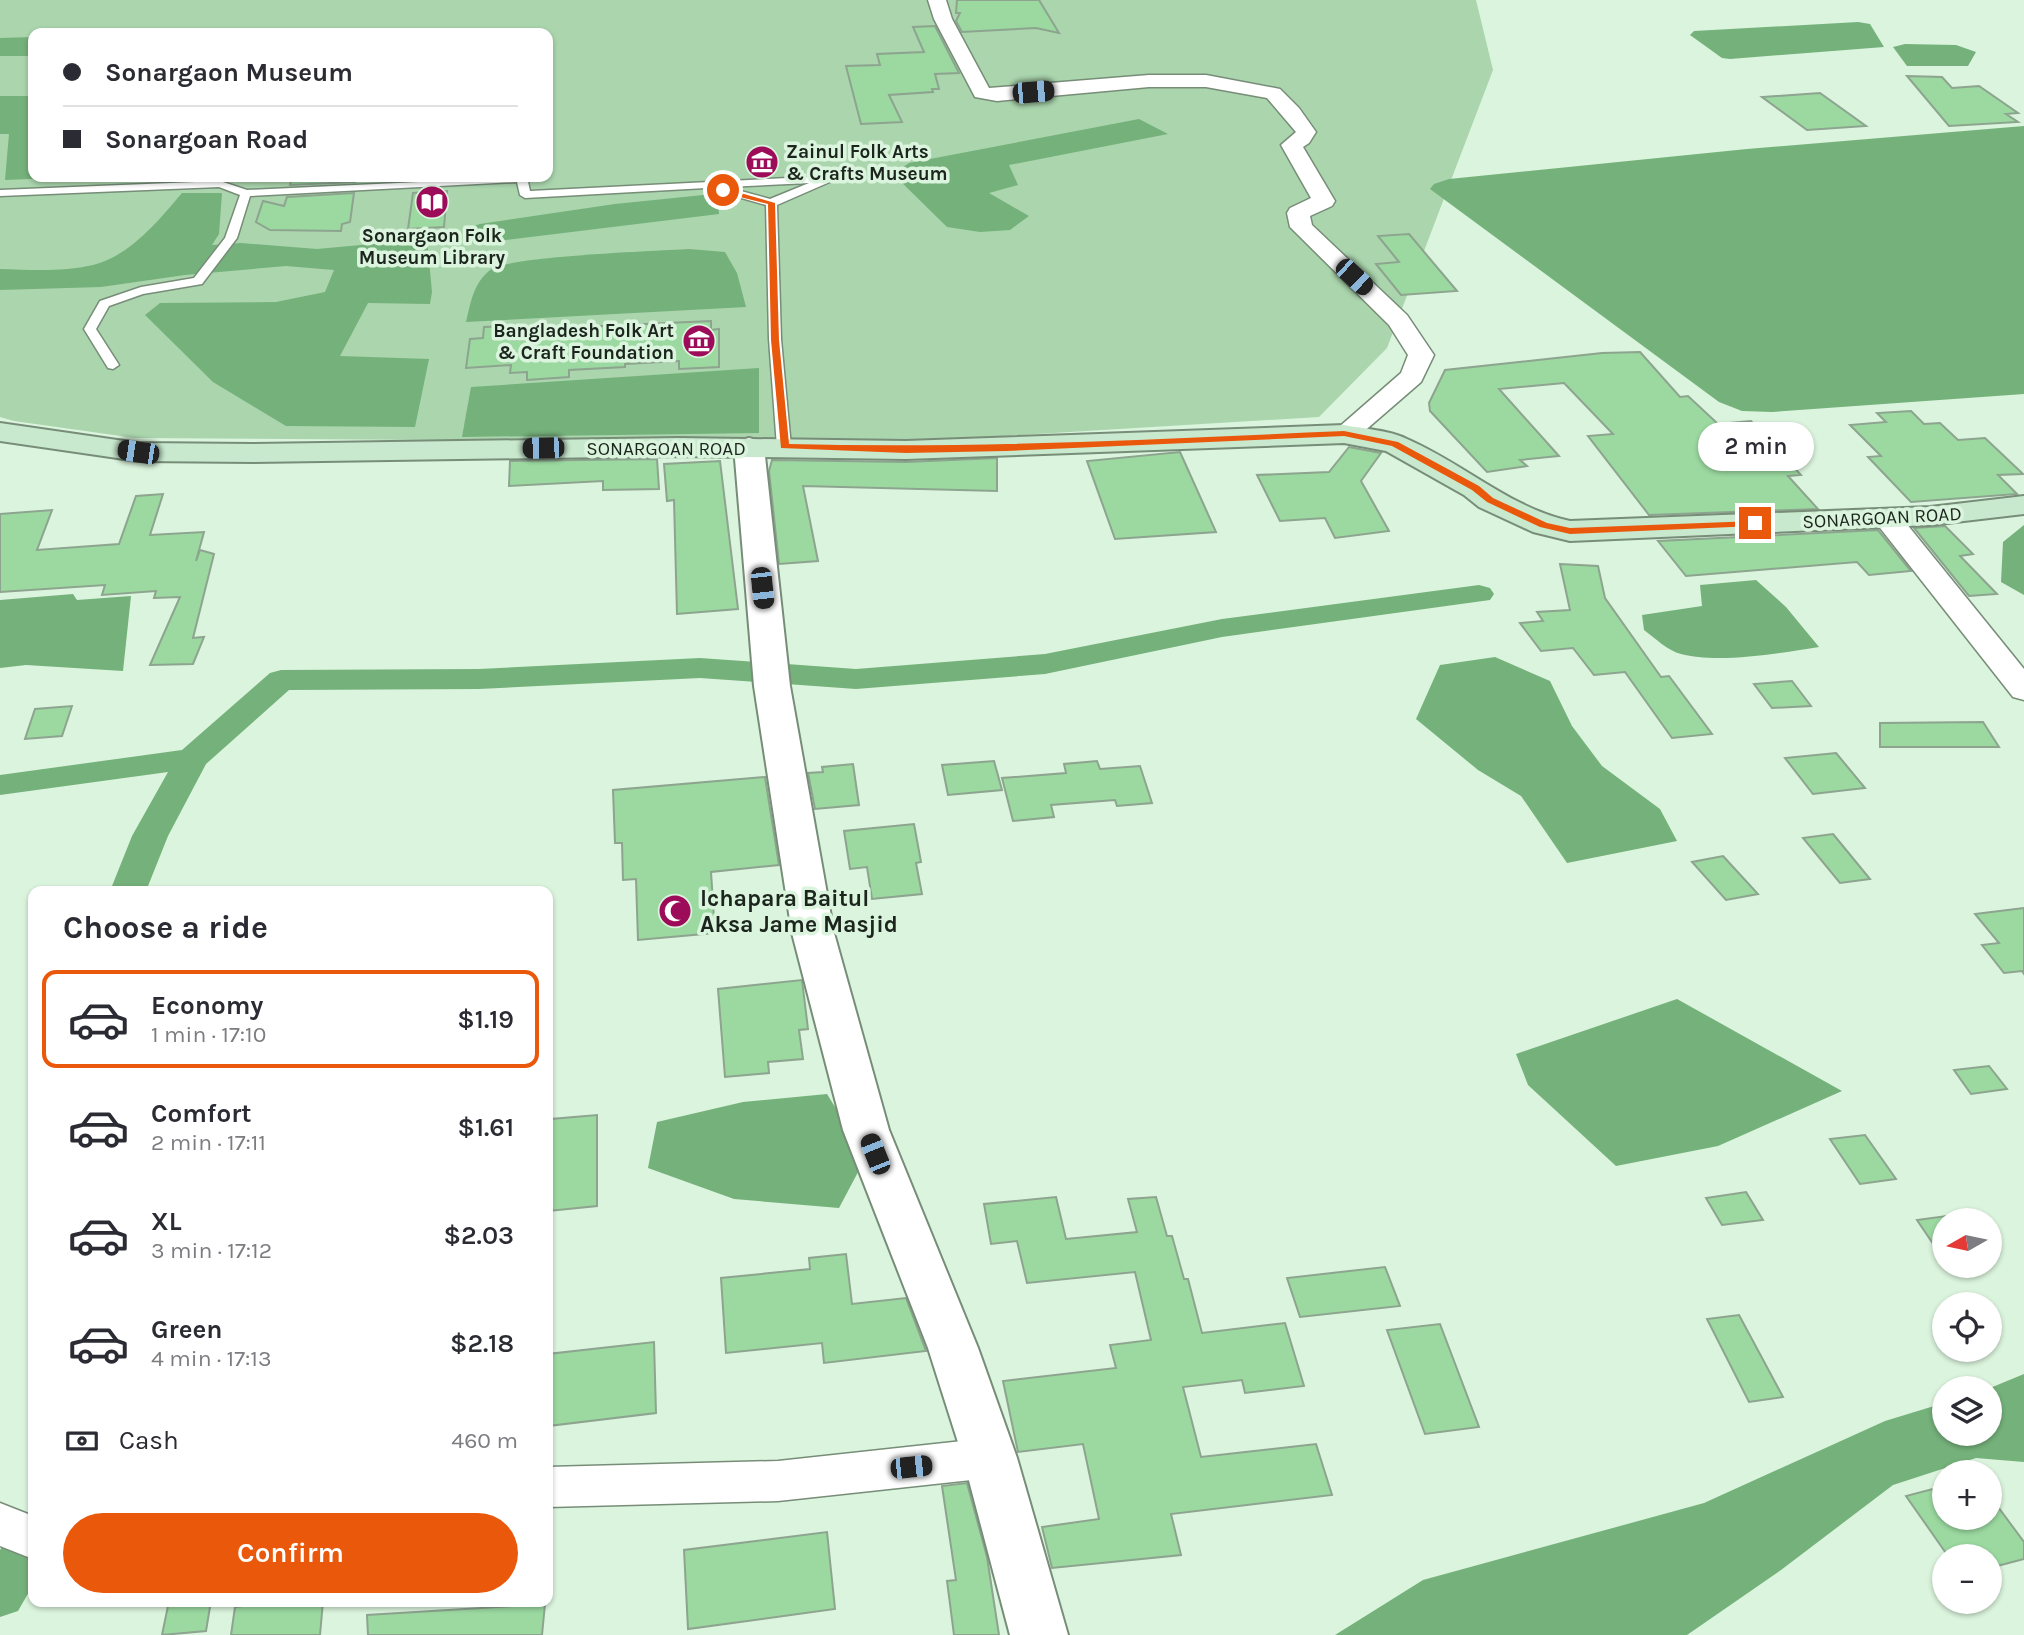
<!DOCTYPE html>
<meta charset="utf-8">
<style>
body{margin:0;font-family:Karla,sans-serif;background:#f7f7f7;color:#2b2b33;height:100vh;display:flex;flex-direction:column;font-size:26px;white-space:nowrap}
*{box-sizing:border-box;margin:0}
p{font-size:23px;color:#7c7c81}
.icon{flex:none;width:38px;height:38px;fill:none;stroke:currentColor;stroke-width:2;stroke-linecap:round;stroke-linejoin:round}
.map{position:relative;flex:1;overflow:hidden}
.panel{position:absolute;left:28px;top:886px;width:525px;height:721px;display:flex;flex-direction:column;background:#fff;border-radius:14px;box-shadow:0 2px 5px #0004}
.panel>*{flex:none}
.banner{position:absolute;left:28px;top:28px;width:525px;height:154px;border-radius:14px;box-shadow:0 2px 5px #0004;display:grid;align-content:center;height:154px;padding:0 35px;background:#fff}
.needle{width:46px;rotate:261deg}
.buttons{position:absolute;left:1932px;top:1208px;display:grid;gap:14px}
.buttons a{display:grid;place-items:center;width:70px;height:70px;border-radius:50%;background:#fff;box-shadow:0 2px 5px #0004;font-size:35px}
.end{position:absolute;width:32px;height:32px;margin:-16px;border:9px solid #ea580c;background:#fff;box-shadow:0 0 0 4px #fff}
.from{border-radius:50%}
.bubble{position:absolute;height:49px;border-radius:24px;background:#fff;box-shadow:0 2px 5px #0004;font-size:23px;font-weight:600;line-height:49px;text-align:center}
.car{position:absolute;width:21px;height:42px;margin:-21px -10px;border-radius:9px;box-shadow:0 0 5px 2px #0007;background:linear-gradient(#222 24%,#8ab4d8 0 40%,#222 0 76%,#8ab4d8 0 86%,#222 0)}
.banner b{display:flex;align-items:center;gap:24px;height:66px;font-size:26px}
.banner b+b{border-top:2px solid #e1e1e2}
.banner i{width:18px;height:18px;background:#2b2b33}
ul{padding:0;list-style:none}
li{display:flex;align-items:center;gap:21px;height:98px;margin:0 14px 10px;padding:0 21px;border:4px solid transparent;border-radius:14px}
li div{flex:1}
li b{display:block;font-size:26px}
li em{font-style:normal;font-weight:600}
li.selected{border-color:#ea580c}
li>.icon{width:63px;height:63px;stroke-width:1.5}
h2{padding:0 35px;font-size:32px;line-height:84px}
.pay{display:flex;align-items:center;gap:18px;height:77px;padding:0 35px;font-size:26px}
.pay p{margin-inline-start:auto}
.cta{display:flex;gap:14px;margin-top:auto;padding:14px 35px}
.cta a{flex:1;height:80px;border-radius:42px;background:#ea580c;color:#fff;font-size:28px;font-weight:600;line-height:80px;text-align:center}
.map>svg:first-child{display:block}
</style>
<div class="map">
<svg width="2024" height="1635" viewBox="0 0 2024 1635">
<rect width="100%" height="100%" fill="#dbf4dd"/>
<path fill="#aad5ad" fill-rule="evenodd" d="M0,0H1476L1493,70L1387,348L1319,417L952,439L741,442L135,438L14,421L0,417ZM33,33H548V177H33Z"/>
<g fill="#75b17b">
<polygon points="1858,22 1870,24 1884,47 1730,59 1722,58 1690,35 1694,31"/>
<polygon points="33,37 33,56 0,56 0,38"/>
<polygon points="1905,44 1956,45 1976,52 1968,66 1907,66 1893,47"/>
<polygon points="0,96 33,96 33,177 77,177 5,180 9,134 0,134"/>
<polygon points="1139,119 1168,134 1009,165 1018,185 989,193 1029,216 1010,230 980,232 947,227 893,174 909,163"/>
<polygon points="2024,126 2024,394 1772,412 1742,411 1719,402 1430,189 1434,184 1449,179 1747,149"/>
<path d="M182,193H222L219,234L212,245L241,243L317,249L427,239L432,292L430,304L368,303L340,356L429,359L415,427L286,426L213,382L145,315L160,303L276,302L325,292L334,270L286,266L185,275L101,287L0,290V269C30,270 64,272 93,265C130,256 159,220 182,193Z"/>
<polygon points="713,194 718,200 719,214 497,241 483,241 466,234 467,228 480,224 615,204"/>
<path d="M689,249L725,252L737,273L746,307L466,322C471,302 473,284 490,270C508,256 657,251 689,249Z"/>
<polygon points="759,368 759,433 462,437 471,387"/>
<polygon points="2024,525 2024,595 2001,582 2003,542"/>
<path d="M1756,580L1786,607L1819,647C1781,653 1718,664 1681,654C1668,651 1655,638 1644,630L1642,615L1702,606L1700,585Z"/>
<polygon points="73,594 77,600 131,596 123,671 26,665 0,668 0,600"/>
<polygon points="1495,657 1550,681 1572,726 1602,766 1660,809 1677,841 1567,863 1521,796 1478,770 1416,719 1440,665"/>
<polygon points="1677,999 1842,1091 1718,1146 1616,1166 1528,1085 1516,1054"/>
<polygon points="827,1094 866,1157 839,1208 734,1199 648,1168 657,1122 743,1102"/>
<polygon points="2024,1374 2024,1462 1976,1458 1893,1485 1781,1570 1687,1635 1335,1635 1423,1580 1704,1503 1885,1421 1944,1403 1944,1433 1990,1433 1990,1388"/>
</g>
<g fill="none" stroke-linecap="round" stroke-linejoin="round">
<g fill="#75b17b" fill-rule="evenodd">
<polygon points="1479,585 1490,588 1494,594 1490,600 1222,637 1045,674 856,689 700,678 479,689 289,690 206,764 168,836 146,891 110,891 132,836 168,772 0,795 0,775 182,750 270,673 281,670 479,669 700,658 856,669 1045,654 1222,619"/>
<polygon points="33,1519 33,1585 18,1611 0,1617 0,1550 15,1525"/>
</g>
</g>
<g fill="#9bd9a0" stroke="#8da48f" stroke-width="2">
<polygon points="957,0 1039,0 1059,33 1036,28 962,32 956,21 960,13 956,13"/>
<polygon points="935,26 959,73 935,74 939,89 932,89 933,92 889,95 902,122 861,124 846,66 880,65 877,54 924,52 913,27"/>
<polygon points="1907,76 1942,77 1952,88 1979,86 2018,113 2006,114 2018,122 1949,126"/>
<polygon points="1820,93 1866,126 1807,130 1762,97"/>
<polygon points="292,177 356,177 355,182 290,185"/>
<polygon points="447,191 444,227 408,229 413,193"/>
<polygon points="354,193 350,222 342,224 341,231 270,230 256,222 263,201 284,206 287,197"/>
<polygon points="1409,234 1457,291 1401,295 1376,264 1399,262 1378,236"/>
<polygon points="711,321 711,330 719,329 719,367 679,369 679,361 625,364 625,367 569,370 569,377 527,380 527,372 510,373 511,365 466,368 470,339 483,338 484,327 512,326 511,340 578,337 579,327"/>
<polygon points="1640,352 1680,397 1688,396 1718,424 1751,421 1801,475 1788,476 1818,509 1649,515 1588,436 1613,434 1564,383 1499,389 1559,456 1520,460 1527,466 1487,472 1430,411 1429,403 1445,370 1602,353"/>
<polygon points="1911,411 1924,424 1940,423 1958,440 1985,438 2023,474 1998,475 2017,494 1911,502 1868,457 1881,456 1850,425 1886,422 1877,413"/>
<polygon points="1349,447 1381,453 1361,481 1389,531 1335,538 1325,518 1280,521 1257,475 1329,472"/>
<polygon points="1180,452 1216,532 1115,539 1087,461"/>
<polygon points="997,458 997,491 803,486 818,561 779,564 769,471 772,460 906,462"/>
<polygon points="657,459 659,489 603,490 603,481 509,486 510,461"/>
<polygon points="720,461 738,609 677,614 674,500 667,501 664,464"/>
<polygon points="163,494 150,535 204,532 196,561 200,550 214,554 193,638 204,637 193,664 150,665 180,597 154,598 156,591 102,595 105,585 0,592 0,514 52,510 37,550 119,544 136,496"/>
<polygon points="1945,526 1973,554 1960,556 1997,594 1969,596 1914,528"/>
<polygon points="1878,530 1911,571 1869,575 1857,562 1686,576 1658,541"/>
<polygon points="1560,564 1598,566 1605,598 1661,677 1669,676 1712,734 1672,738 1625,672 1594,675 1573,648 1541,651 1520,623 1543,621 1537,612 1570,610"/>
<polygon points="1792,681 1811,706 1772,708 1754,684"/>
<polygon points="72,706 62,736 25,739 35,709"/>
<polygon points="1983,722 1999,747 1880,747 1880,723"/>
<polygon points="1836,753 1865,788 1813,794 1785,758"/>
<polygon points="994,761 1002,790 948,795 942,765"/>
<polygon points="1097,761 1100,769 1140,766 1152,803 1117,806 1115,800 1051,805 1054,817 1013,821 1002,778 1066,773 1064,764"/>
<polygon points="853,764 859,805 815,809 808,773 823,772 822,767"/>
<polygon points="765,777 779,865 711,872 715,933 638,940 636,879 623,880 622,843 615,843 613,790"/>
<polygon points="914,824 921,862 916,863 922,894 872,899 867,867 850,869 844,831"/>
<polygon points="1833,834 1870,879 1840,883 1803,838"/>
<polygon points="1723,856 1758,894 1726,900 1692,862"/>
<polygon points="2024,908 2024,974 2022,971 2004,973 1982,945 1999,943 1975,914"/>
<polygon points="802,980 808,1029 799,1030 803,1059 768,1062 769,1073 725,1077 718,989"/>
<polygon points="1989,1066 2007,1089 1971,1094 1954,1070"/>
<polygon points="597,1115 597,1206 549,1211 551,1119"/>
<polygon points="1865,1135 1896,1179 1860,1184 1830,1139"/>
<polygon points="1746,1192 1763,1220 1722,1225 1706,1198"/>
<polygon points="1056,1197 1066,1239 1137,1232 1128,1199 1156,1197 1167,1236 1172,1236 1184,1279 1188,1279 1202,1333 1285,1323 1304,1386 1245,1393 1242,1380 1183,1387 1201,1457 1316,1444 1332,1495 1171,1514 1181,1555 1052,1568 1042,1527 1099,1519 1083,1444 1018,1452 1003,1381 1116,1368 1110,1345 1151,1340 1135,1272 1027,1283 1017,1241 991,1244 984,1204"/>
<polygon points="1954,1215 1957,1220 1944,1220 1944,1260 1917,1220"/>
<polygon points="846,1254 852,1304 906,1298 926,1351 824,1363 822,1343 726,1353 721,1278 810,1269 809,1258"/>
<polygon points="1385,1267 1400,1306 1300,1317 1287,1278"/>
<polygon points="1739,1315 1783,1397 1749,1402 1707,1319"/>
<polygon points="1440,1324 1479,1427 1425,1434 1387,1330"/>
<polygon points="654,1342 656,1413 548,1426 548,1354"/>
<polygon points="967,1483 987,1557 999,1635 954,1635 947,1581 956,1580 942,1486"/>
<polygon points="1944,1486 1944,1517 1990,1517 1990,1496 2024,1542 2024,1559 1990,1568 1990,1556 1948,1556 1906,1496"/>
<polygon points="827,1532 835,1609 688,1629 684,1550"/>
<polygon points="169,1601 211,1601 206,1631 162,1635"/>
<polygon points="279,1601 323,1601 320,1635 231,1635 235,1607"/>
<polygon points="545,1604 542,1635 368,1635 367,1615"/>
</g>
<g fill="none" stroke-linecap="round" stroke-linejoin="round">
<defs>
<path id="service" d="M828,176L832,177V181L777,205L781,339L791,447L784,451L777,447L769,339L766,205L706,188L525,198L520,195L517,182L250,196L237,238L202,284L143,294L109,306L96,329L119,365L113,369L108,368L84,329L100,301L141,287L194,278L225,238L240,195L219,187L0,196V190L220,181L247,190L527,177L530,191ZM809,183L770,199L726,187Z"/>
<g id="minor">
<polygon points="928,0 946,0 952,19 989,88 1149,75 1206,75 1280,89 1299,108 1316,132 1309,143 1303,147 1335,201 1332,206 1310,216 1312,225 1407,315 1434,355 1421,382 1354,440 1344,442 1334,440 1331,434 1401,373 1408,355 1389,325 1290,227 1287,213 1290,208 1311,198 1281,145 1296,132 1267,98 1206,87 1149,87 997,101 975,97 934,19"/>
<polygon points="1887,509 1897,512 2024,669 2024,700 2013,697 1877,524 1873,518 1877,512"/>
<polygon points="990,1438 1007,1444 1014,1458 1007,1472 990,1478 778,1501 548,1507 548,1467 778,1461"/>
<polygon points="0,1503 33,1516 33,1559 0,1546"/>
</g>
<polygon id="tertiary" points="749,438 760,441 764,447 790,686 834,933 889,1130 978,1348 1017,1458 1068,1635 1010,1635 963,1458 928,1348 843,1130 792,933 754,686 734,447 738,441"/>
<path id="secondary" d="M0,423L138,443L253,444L678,438L906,441L1344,425C1364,429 1389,430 1407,439C1463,463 1510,508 1570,521L1930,507L2024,496V514L1930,525L1570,541L1533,532L1479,507L1464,495L1386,451L1344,443L906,459L678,456L253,462L138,461L0,441Z"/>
</defs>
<use href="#service" stroke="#778d78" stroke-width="3"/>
<use href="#minor" stroke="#778d78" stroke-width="3"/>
<use href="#tertiary" stroke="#778d78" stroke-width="4"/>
<use href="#secondary" stroke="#778d78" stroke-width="4"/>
<use href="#service" fill="#fff" fill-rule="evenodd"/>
<use href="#minor" fill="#fff" fill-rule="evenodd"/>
<use href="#tertiary" fill="#fff" fill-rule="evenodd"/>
<use href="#secondary" fill="#c8e9ce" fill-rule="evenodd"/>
</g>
<path fill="#ea580c" d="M723,188L775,203L779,340L789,444C974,449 1158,439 1344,431L1398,442L1479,486L1493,498L1547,523L1570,528L1755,521L1760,523L1755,526L1570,534L1540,527L1487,502L1472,490L1392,446L1344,436L1006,451L906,453L781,448L771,340L768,204L720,192Z"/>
<defs>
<symbol id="museum-disc" viewBox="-11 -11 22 22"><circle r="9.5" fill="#9d0c59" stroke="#dbf4dd"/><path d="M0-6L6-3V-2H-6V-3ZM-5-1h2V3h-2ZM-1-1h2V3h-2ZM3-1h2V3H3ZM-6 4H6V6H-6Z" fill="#fff"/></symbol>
<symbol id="library-disc" viewBox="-11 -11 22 22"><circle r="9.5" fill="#9d0c59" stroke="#dbf4dd"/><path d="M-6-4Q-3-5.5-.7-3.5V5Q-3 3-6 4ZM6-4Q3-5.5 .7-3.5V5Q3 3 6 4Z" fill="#fff"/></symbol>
<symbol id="mosque-disc" viewBox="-11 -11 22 22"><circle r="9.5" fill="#9d0c59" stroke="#dbf4dd"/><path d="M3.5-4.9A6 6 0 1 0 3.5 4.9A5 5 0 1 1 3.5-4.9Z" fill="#fff"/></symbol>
</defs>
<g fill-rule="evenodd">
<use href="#museum-disc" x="743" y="143" width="38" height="38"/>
<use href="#library-disc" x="413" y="183" width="38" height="38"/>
<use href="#museum-disc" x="680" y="322" width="38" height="38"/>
<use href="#mosque-disc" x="656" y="892" width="38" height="38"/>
</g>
<g text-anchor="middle" stroke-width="7" stroke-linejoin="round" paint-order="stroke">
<g font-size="19" font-weight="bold" fill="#1c251d" stroke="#dbf4dd" text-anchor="start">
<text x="786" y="158">Zainul Folk Arts<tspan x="786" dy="22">&amp; Crafts Museum</tspan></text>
<text x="432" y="242" text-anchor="middle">Sonargaon Folk<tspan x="432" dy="22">Museum Library</tspan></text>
<text x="674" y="337" text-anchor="end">Bangladesh Folk Art<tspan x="674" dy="22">&amp; Craft Foundation</tspan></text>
</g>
<g font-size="19" fill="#1c251d" stroke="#dbf4dd">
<text x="666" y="455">SONARGOAN ROAD</text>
<text transform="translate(1882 517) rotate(-3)" y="7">SONARGOAN ROAD</text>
</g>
<g font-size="23" font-weight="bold" fill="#1c251d" stroke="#dbf4dd" text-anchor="start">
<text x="700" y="906">Ichapara Baitul<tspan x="700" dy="26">Aksa Jame Masjid</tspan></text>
</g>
</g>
</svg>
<div class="buttons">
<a><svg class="needle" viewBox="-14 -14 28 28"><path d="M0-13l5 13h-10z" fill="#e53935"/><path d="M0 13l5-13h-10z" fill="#7c7c81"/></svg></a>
<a><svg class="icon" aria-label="locate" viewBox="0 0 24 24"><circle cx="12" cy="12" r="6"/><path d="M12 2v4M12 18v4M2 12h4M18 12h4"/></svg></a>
<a><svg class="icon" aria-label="layers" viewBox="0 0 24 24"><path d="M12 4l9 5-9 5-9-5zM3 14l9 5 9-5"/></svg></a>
<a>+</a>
<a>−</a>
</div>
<i class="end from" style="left:723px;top:190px"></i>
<i class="end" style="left:1755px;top:523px"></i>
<div class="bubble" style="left:1698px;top:422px;width:116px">2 min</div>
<i class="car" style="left:1033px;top:92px;rotate:85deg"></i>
<i class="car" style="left:1354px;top:277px;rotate:133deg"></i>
<i class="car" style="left:543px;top:448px;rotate:269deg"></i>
<i class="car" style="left:138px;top:452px;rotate:279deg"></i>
<i class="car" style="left:762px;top:588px;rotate:174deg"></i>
<i class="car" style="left:875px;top:1154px;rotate:338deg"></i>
<i class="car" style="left:911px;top:1467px;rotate:84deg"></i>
<div class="banner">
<b><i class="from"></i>Sonargaon Museum</b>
<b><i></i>Sonargoan Road</b>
</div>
<section class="panel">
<h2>Choose a ride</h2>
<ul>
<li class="selected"><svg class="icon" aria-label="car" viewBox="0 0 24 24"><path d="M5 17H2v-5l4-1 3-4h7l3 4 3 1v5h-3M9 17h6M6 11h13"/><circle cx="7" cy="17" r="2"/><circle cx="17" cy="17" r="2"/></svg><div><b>Economy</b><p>1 min · 17:10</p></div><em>$1.19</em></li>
<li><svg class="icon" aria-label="car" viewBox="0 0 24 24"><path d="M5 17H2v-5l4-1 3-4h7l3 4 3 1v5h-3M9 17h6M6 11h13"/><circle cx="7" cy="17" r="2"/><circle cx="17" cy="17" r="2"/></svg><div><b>Comfort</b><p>2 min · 17:11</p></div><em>$1.61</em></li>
<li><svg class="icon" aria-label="car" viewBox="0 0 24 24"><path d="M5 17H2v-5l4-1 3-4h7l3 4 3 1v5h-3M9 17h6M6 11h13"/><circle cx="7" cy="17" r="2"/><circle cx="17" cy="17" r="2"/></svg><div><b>XL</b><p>3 min · 17:12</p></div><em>$2.03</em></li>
<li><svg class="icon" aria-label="car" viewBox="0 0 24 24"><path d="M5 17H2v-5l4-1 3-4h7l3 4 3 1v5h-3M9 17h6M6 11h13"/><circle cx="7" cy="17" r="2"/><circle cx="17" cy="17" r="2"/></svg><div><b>Green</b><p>4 min · 17:13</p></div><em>$2.18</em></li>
</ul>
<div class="pay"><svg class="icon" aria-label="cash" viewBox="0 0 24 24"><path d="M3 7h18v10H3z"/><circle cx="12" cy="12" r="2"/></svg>Cash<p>460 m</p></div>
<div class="cta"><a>Confirm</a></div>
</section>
</div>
